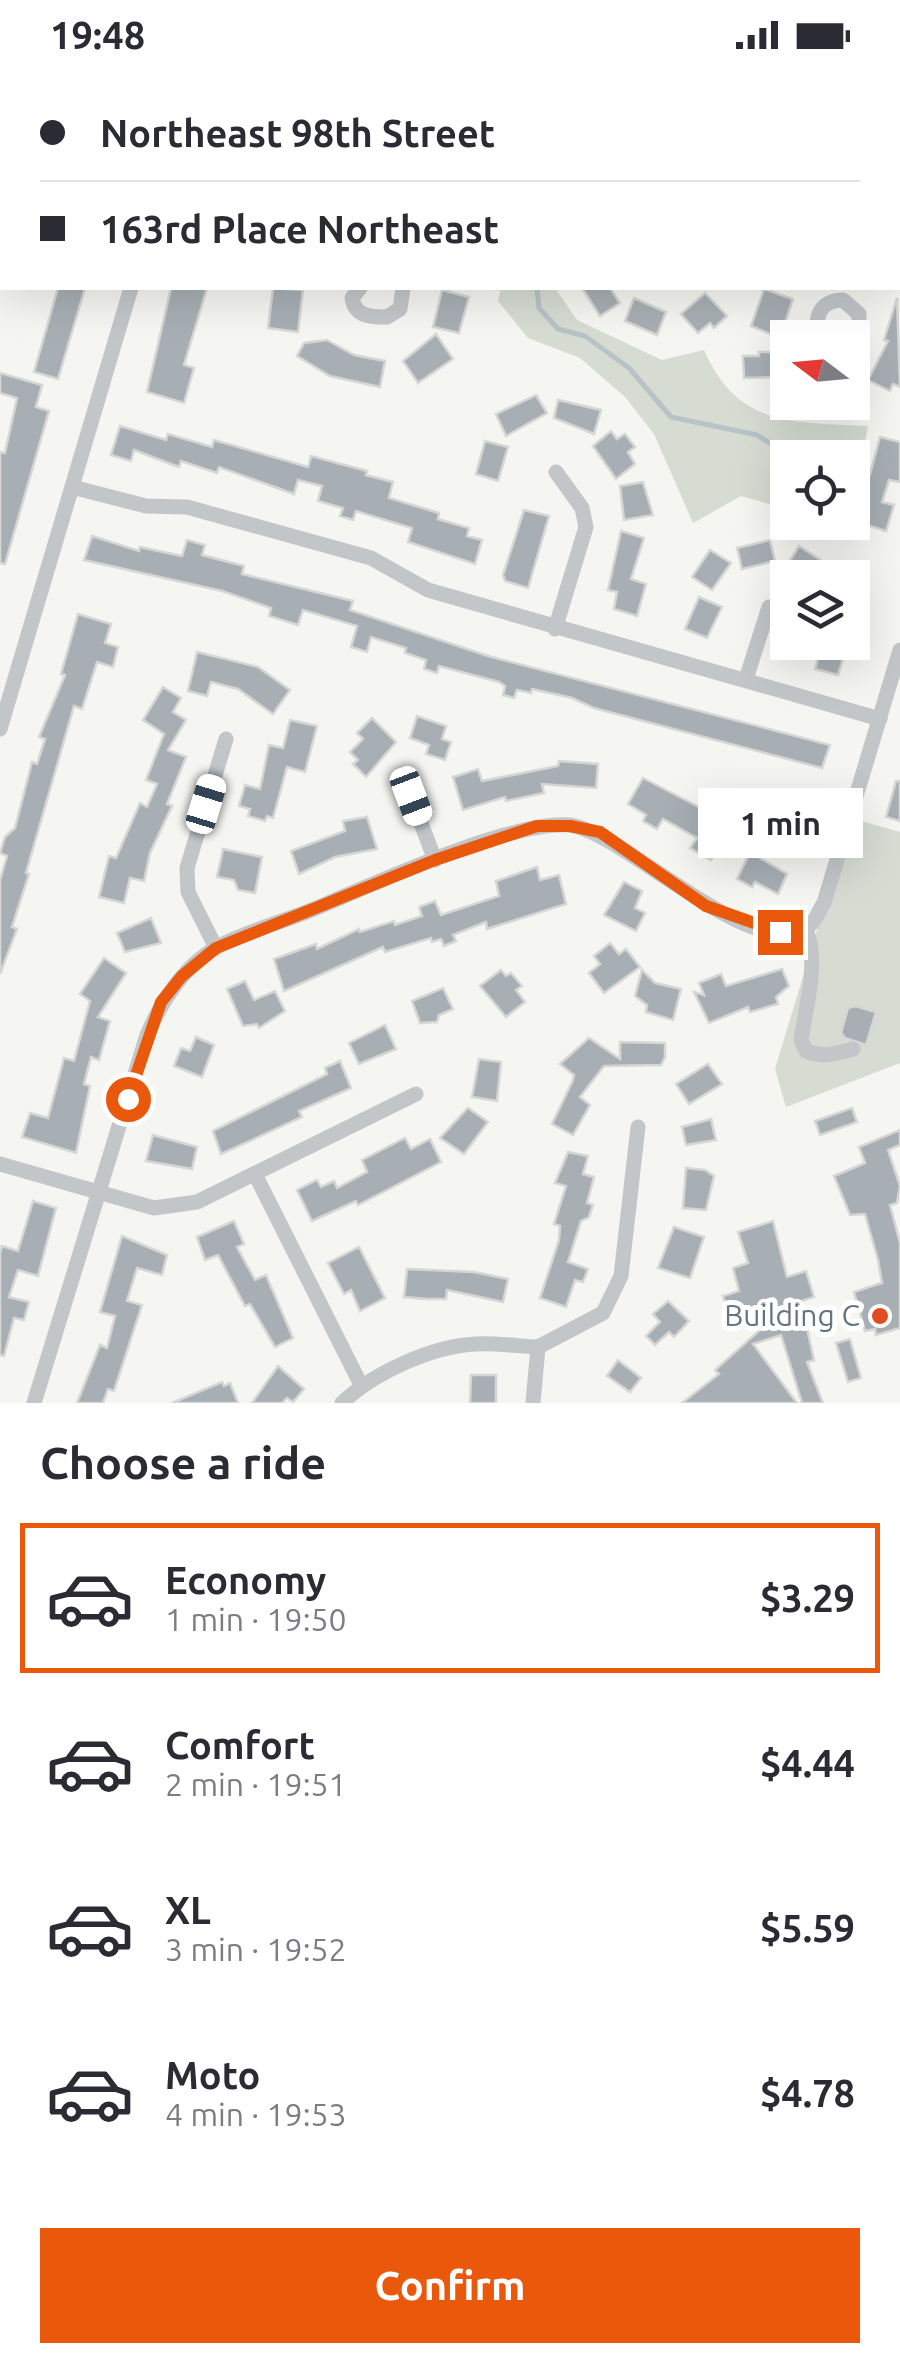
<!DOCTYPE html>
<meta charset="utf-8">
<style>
body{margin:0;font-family:Ubuntu,sans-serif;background:#f2f2f3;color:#2b2b33;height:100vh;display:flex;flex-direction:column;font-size:38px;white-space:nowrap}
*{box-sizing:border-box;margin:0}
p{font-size:32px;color:#7c7c81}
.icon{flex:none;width:55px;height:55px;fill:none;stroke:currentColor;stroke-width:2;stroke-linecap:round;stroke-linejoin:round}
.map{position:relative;height:1333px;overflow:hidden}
.side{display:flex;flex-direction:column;background:#fff;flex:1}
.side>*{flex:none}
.hud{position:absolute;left:0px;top:0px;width:900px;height:220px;box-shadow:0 10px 40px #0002;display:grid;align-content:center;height:220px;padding:0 40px;background:#fff}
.needle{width:65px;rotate:286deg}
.fabs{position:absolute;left:770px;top:250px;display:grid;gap:20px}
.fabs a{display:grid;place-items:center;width:100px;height:100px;border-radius:0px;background:#fff;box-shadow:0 10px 40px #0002;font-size:50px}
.end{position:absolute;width:45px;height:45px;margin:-22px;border:12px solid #ea580c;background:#fff;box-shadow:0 0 0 5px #fff}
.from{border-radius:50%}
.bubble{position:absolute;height:70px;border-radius:0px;background:#fff;box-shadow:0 10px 40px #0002;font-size:32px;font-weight:600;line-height:70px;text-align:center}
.car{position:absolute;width:30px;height:60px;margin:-30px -15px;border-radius:12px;box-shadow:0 0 8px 2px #0007;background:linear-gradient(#fff 24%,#345 0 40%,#fff 0 76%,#345 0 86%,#fff 0)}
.hud b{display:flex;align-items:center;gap:35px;height:95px;font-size:38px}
.hud b+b{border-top:2px solid #e1e1e2}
.hud i{width:25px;height:25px;background:#2b2b33}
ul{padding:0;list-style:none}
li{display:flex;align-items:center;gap:30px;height:150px;margin:0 20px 15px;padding:0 20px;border:5px solid transparent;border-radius:0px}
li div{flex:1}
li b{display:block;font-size:38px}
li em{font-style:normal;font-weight:600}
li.current{border-color:#ea580c}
li>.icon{width:90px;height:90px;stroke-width:1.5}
h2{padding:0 40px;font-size:45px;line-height:120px}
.cta{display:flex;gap:20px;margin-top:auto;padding:20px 40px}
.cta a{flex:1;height:115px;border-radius:0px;background:#ea580c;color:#fff;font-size:40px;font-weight:600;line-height:115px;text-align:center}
.status{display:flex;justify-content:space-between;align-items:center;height:70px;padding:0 50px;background:#fff;direction:ltr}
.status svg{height:28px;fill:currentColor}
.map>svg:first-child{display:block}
</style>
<div class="status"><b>19:48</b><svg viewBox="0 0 49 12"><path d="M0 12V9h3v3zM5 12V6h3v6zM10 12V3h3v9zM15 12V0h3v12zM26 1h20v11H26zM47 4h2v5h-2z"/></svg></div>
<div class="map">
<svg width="900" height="1333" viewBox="0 0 900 1333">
<rect width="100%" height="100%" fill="#f5f5f1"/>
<g fill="#d6dcd2">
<path d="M501,218H555L577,250L662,290L704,280C738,358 794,352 868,356L855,425L853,428L852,388H788L787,439L741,426L693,453L654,364L625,327L580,288L528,268L498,231Z"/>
<polygon points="851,748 900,762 900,993 786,1037 775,999"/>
</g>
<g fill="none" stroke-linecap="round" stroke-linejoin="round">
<polyline stroke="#b7c3c7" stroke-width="5" points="537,218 539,238 558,259 585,266 629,298 671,347 757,365 793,388"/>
</g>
<g fill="#a7afb4" stroke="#d6d6d4" stroke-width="2.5">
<polygon points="58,218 85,218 58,309 34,302"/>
<polygon points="171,218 207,218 184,295 194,298 184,333 147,322"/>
<polygon points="273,218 303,220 298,262 268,258"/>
<polygon points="582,218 610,218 620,233 600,246"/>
<polygon points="764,219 793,229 780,268 751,256"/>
<polygon points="442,220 469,227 459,263 433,257"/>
<polygon points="705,223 727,246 714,258 710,253 698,263 681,244"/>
<polygon points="634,228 666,242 657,265 625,251"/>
<polygon points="897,228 900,317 893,314 890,321 868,310 888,271 884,270"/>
<polygon points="436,264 453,289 418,313 403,291"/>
<polygon points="327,270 354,285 385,291 380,317 330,306 297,286 304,273"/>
<polygon points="759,282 775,282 772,289 788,289 788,307 744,308 743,286 759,286"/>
<polygon points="0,303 42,315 36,337 49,341 5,494 0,493 0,382 5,383 17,328 0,323"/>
<polygon points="536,325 547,343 506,366 496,344"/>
<polygon points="558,330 601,340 594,364 554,348"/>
<polygon points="120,356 166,370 168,364 212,377 214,370 308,397 311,386 367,401 366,405 393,412 389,428 439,443 438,449 469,458 467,466 482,470 475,494 408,472 412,458 356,441 353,450 340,446 343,438 318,431 322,416 298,410 294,424 219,397 217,403 181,391 179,397 134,380 131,391 111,385"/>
<polygon points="611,361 617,369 625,364 635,377 628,382 635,394 616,409 593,376"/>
<polygon points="880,367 900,372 900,412 889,410 882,432 894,435 886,461 857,452"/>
<polygon points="485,371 508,377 498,411 476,404"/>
<polygon points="643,412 653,445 624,450 620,416"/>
<polygon points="524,440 549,446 528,518 505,511 503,505"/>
<polygon points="621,461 644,468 631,509 646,514 637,546 614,539 617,522 608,520"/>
<polygon points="92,466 139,481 140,477 182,486 187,470 205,475 202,485 244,496 242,504 353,531 350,540 488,586 830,675 822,698 594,638 572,628 532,619 531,623 517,620 514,628 503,625 505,616 499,612 439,596 437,603 424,599 426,590 405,583 406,578 371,567 367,582 351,577 357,556 303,540 298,555 269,546 271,538 222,521 84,490"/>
<polygon points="770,470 775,491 742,499 737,478"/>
<polygon points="799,476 828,495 820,508 801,508 786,497"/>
<polygon points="710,480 731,493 712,520 692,507"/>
<polygon points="699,527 722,537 707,568 685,559"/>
<polygon points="78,544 111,554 105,573 118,577 113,597 97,592 82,639 74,636 26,803 29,804 12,857 17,859 0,904 0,810 7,786 0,783 5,767 15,758 32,692 37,694 45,669 39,667 65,605 61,604"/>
<polygon points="823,572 848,572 838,605 815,599"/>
<polygon points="197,582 258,597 290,620 273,644 238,619 211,612 207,626 188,621"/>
<polygon points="163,617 181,628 173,642 186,650 168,680 186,687 167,734 172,736 150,783 144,811 130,808 124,833 99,827 109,786 116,788 140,733 147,737 157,714 146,710 164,664 143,650"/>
<polygon points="417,646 446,656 442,669 451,672 445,690 426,684 429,675 410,668"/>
<polygon points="372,648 396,672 366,707 353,694 358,690 350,682 363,669 357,663"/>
<polygon points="290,650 317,656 305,702 287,697 273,748 267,746 265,751 248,746 250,739 239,736 245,715 260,719 269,675 283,678"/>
<polygon points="559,691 598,694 596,718 542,714 544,723 506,731 505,727 463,740 453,707 478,699 482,711 558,696"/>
<polygon points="643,708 722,749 713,765 723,770 711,790 690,778 697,768 663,749 657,759 643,751 646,745 628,734"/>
<polygon points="896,711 900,711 900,751 886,747"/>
<polygon points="794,723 818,730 801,780 778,772"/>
<polygon points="367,747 377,779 335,787 299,804 291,781 345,761 343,751"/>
<polygon points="223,779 262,787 255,823 238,820 234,810 217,807"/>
<polygon points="750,782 787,804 778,824 755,812 752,817 737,809"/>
<polygon points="537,797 540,810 559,805 566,834 487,859 486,852 453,865 456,871 444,876 441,869 432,872 431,868 385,882 383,877 284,921 274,889 316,874 317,879 359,859 360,862 394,851 395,855 422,846 419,837 435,831 441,845 499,826 496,811"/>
<polygon points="624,812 642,821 635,838 645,843 636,861 604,845"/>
<polygon points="151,848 161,873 125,882 117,863"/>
<polygon points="610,873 619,884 626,879 640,897 604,923 589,903 600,894 594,886"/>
<polygon points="104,888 126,903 98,947 110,951 99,990 91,987 84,1014 90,1016 76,1083 22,1067 30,1043 48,1048 64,988 74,991 90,931 80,924"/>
<polygon points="782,899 789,916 776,927 778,934 750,942 748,937 709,953 694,922 704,925 699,913 721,904 726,916"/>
<polygon points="501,900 506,906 511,903 522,916 516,920 525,932 506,947 480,916"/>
<polygon points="642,900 655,913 681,919 673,950 646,942 647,935 635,926"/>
<polygon points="245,911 254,930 275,921 285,941 259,958 257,954 243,956 227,919"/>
<polygon points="443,918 453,939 439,945 437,952 420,953 412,931"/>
<polygon points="855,936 876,942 866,975 845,968 841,963 848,938"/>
<polygon points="385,955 396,979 359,994 349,973"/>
<polygon points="196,967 214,975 202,1007 174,996 181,978 190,981"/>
<polygon points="589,968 620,989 620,972 665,973 665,987 661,995 604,996 580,1027 590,1035 573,1065 552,1054 573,1010 574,1005 560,994"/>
<polygon points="479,989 501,992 497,1031 472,1027"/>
<polygon points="340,991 351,1018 299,1041 302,1047 221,1084 213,1061 327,1004 325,998"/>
<polygon points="708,994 722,1014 689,1034 676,1014"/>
<polygon points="468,1038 488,1052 464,1084 440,1068"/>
<polygon points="852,1038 857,1052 820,1065 815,1051"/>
<polygon points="711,1049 716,1070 686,1075 682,1057"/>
<polygon points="900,1060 900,1075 888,1080 900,1116 897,1133 890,1135 900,1173 900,1258 876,1265 875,1259 865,1261 854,1222 882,1213 878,1190 865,1144 850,1145 834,1106 865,1093 859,1077"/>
<polygon points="153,1065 197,1077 192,1099 146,1091"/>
<polygon points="405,1068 411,1079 430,1069 441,1092 358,1135 356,1131 312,1151 297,1120 317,1110 321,1117 334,1111 337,1118 367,1102 362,1090"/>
<polygon points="568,1082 588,1086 583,1104 594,1107 587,1133 593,1135 589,1147 581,1151 568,1192 588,1199 583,1212 575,1210 566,1237 540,1228 559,1170 560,1156 554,1154 566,1116 555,1113"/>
<polygon points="686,1098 705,1100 714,1106 706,1140 683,1138"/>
<polygon points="33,1131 56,1138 38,1206 18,1200 9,1227 29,1232 24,1250 14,1248 4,1286 0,1285 0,1183 2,1176 18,1181"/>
<polygon points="234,1151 244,1174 237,1177 255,1210 266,1205 293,1268 275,1277 250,1234 245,1236 218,1185 205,1190 197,1167"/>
<polygon points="773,1151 787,1207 806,1201 814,1227 801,1231 814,1290 807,1292 823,1333 802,1333 781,1265 753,1274 797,1333 682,1333 719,1304 715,1300 788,1235 730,1251 723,1226 739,1221 733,1198 748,1193 738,1162"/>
<polygon points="674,1157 704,1167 690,1208 658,1198"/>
<polygon points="122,1166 167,1185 162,1205 137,1198 127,1231 142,1235 114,1321 108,1319 103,1333 77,1333 100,1275 107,1278 115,1246 100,1242"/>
<polygon points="359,1177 385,1228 360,1241 351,1220 344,1224 328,1193"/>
<polygon points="407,1199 474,1202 508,1209 503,1232 447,1220 446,1229 427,1229 404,1227"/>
<polygon points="668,1231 689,1251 674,1267 669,1262 655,1275 646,1266 660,1252 653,1244"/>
<polygon points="850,1269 861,1308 848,1312 836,1273"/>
<polygon points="618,1290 641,1308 630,1322 607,1306"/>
<polygon points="278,1296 304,1319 293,1332 287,1328 282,1333 252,1333"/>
<polygon points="471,1305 496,1305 496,1333 470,1333"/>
<polygon points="222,1312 224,1316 230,1313 238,1333 172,1333"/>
</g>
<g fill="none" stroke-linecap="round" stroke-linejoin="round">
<g stroke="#c2c6c9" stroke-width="15">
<polyline points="591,0 595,2"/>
<polyline points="195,2 195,0"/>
<polyline points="429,2 430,0"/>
<polyline points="898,193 900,194"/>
<path d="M360,218L352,228C355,247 371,247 387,247L400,239L403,218"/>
<path d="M823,268C811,249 820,230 843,230L859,244V258L852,269"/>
<polyline points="72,417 146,436 187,437 371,488 428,520 880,649"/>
<polyline points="555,559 586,457 582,438 556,402"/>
<polyline points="746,609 769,537"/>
<polyline points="0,659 131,218"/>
<polyline points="411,727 435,790"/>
<path d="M805,857C820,890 806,935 801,970L806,981C823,988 835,984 853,979"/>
<polyline points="216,878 188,822 187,798 226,669"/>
<polyline points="0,1094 154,1138 197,1132 416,1024"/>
<polyline points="255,1104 361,1315"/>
<path d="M34,1333L147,965C162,930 183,897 217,877C245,862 279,853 309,841C370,816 508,751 569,755C623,760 763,904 812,853C817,848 820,838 824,833L900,580"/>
<path d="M342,1333C373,1303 432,1276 476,1274C496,1273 518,1276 538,1277"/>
<polyline points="533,1333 538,1277 603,1243 621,1206 638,1057"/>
</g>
</g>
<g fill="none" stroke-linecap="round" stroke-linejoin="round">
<polyline stroke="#ea580c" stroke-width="12" points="128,1029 161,932 182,906 216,878 435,790 537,756 570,756 600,762 706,836 780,862"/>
</g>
<circle fill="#e24c23" stroke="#fff" stroke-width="4" cx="880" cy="1246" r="10"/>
<g text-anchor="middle" stroke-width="10" stroke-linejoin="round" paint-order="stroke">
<g font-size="30" fill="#647582" stroke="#fff" text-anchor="end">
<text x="860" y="1256">Building C</text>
</g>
</g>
</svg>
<div class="fabs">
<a><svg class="needle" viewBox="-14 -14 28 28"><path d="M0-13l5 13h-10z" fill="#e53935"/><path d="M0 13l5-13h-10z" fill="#7c7c81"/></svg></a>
<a><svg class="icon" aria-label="locate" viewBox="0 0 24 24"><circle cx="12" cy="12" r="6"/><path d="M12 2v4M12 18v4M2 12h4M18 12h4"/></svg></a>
<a><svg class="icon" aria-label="layers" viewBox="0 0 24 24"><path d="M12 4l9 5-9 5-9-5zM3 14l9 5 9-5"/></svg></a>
</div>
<i class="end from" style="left:128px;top:1029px"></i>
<i class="end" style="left:780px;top:862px"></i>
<div class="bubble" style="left:698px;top:718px;width:165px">1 min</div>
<i class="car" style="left:411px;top:726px;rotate:159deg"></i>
<i class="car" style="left:206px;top:734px;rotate:17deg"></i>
<div class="hud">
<b><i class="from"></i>Northeast 98th Street</b>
<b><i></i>163rd Place Northeast</b>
</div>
</div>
<section class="side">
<h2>Choose a ride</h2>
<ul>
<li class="current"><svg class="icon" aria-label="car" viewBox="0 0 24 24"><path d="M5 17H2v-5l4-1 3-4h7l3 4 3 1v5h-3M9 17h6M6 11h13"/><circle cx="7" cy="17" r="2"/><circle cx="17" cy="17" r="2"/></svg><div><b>Economy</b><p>1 min · 19:50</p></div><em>$3.29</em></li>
<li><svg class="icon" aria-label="car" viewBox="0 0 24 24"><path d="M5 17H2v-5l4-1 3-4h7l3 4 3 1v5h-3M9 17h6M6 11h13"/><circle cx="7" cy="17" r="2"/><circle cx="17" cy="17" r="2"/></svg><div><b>Comfort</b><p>2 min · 19:51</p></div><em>$4.44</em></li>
<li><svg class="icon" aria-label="car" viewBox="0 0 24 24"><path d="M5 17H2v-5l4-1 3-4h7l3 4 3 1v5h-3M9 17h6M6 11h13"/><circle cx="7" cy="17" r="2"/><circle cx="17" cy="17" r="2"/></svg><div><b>XL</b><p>3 min · 19:52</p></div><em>$5.59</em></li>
<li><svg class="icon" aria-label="car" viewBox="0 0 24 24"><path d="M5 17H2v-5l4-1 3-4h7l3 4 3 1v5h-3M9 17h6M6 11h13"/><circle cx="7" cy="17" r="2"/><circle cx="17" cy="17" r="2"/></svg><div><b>Moto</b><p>4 min · 19:53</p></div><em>$4.78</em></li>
</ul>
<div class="cta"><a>Confirm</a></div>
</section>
